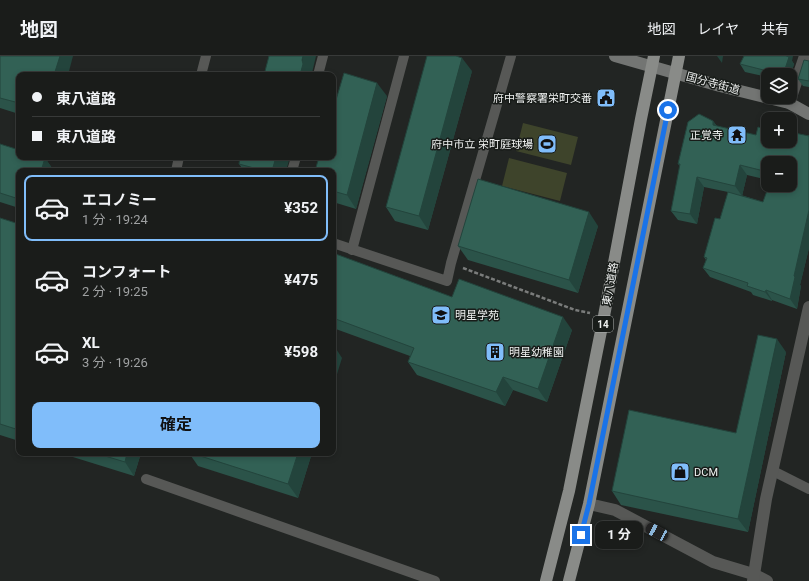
<!DOCTYPE html>
<html lang="ja">
<meta charset="utf-8">
<style>
body{margin:0;font-family:Roboto,"Noto Sans JP",sans-serif;background:#272927;color:#f1f3f6;height:100vh;display:flex;flex-direction:column;font-size:15px;white-space:nowrap}
*{box-sizing:border-box;margin:0}
p{font-size:13px;color:#9fa1a2}
.icon{flex:none;width:22px;height:22px;fill:none;stroke:currentColor;stroke-width:2;stroke-linecap:round;stroke-linejoin:round}
.map{position:relative;flex:1;overflow:hidden}
.drawer{position:absolute;left:16px;top:112px;width:320px;height:288px;display:flex;flex-direction:column;background:#1a1c1a;border-radius:8px;box-shadow:0 2px 6px #0003,0 0 0 1px #383a39}
.drawer>*{flex:none}
.guide{position:absolute;left:16px;top:16px;width:320px;height:88px;border-radius:8px;box-shadow:0 2px 6px #0003,0 0 0 1px #383a39;display:grid;align-content:center;height:88px;padding:0 16px;background:#1a1c1a}
.fabs{position:absolute;left:761px;top:12px;display:grid;gap:8px}
.fabs a{display:grid;place-items:center;width:36px;height:36px;border-radius:8px;background:#1a1c1a;box-shadow:0 2px 6px #0003,0 0 0 1px #383a39;font-size:20px}
.end{position:absolute;width:18px;height:18px;margin:-9px;border:5px solid #1a73e8;background:#fff;box-shadow:0 0 0 2px #fff}
.from{border-radius:50%}
.bubble{position:absolute;height:28px;border-radius:8px;background:#1a1c1a;box-shadow:0 2px 6px #0003,0 0 0 1px #383a39;font-size:13px;font-weight:700;line-height:28px;text-align:center}
.car{position:absolute;width:12px;height:24px;margin:-12px -6px;border-radius:5px;box-shadow:0 0 3px 1px #0007;background:linear-gradient(#222 24%,#8ab4d8 0 40%,#222 0 76%,#8ab4d8 0 86%,#222 0)}
.guide b{display:flex;align-items:center;gap:14px;height:38px;font-size:15px}
.guide b+b{border-top:1px solid #383a39}
.guide i{width:10px;height:10px;background:#f1f3f6}
ul{padding:7px 0 0;list-style:none}
li{display:flex;align-items:center;gap:12px;height:66px;margin:0 8px 6px;padding:0 8px;border:2px solid transparent;border-radius:8px}
li div{flex:1}
li b{display:block;font-size:15px}
li em{font-style:normal;font-weight:700}
li.active{border-color:#80bdfa}
li>.icon{width:36px;height:36px;stroke-width:1.5}
.button{display:flex;gap:8px;margin-top:auto;padding:8px 16px}
.button a{flex:1;height:46px;border-radius:8px;background:#80bdfa;color:#111;font-size:16px;font-weight:700;line-height:46px;text-align:center}
header{display:flex;align-items:center;gap:24px;box-sizing:border-box;height:56px;padding:0 20px;background:#1a1c1a;border-bottom:1px solid #383a39}
header strong{font-size:19px}
nav{display:flex;gap:22px;margin-inline-start:auto;font-size:14px}
.map>svg:first-child{display:block}
</style>
<header>
<strong>地図</strong>
<nav><a>地図</a><a>レイヤ</a><a>共有</a></nav>
</header>
<div class="map">
<svg width="809" height="525" viewBox="0 0 809 525">
<rect width="100%" height="100%" fill="#222523"/>
<g fill="#3e442b">
<polygon points="523,67 578,81 571,109 516,95"/>
<polygon points="509,102 567,117 560,145 502,130"/>
</g>
<g fill="none" stroke-linecap="round" stroke-linejoin="round">
<polyline stroke="#7a7c7b" stroke-width="2.5" stroke-dasharray="4 2" stroke-linecap="butt" points="463,212 575,254 590,257"/>
<g stroke="#575856" stroke-width="10">
<polyline points="201,19 206,0"/>
<polyline points="318,19 323,0"/>
<polyline points="176,115 179,101"/>
<polyline points="292,115 296,101"/>
<polyline points="333,187 447,225 451,207 511,0"/>
<polyline points="352,194 404,0"/>
<polyline points="773,415 809,433"/>
<polyline points="146,423 435,525"/>
</g>
<g stroke="#575856" stroke-width="12">
<polyline points="789,47 805,0"/>
<polyline points="589,448 615,454 713,506 753,518 767,525"/>
<polyline points="753,525 766,443 809,251"/>
</g>
<polyline stroke="#737573" stroke-width="12" points="615,0 720,30 789,47 809,58"/>
<g stroke="#898b88" stroke-width="12">
<polyline points="546,525 569,435 604,260 641,63 654,0"/>
<polyline points="569,525 589,448 679,0"/>
</g>
</g>
<g fill="#2b5349" fill-rule="evenodd">
<polygon points="0,0 19,19 19,58 0,52"/>
<polygon points="792,5 794,8 790,21 790,19 768,19 768,21 745,16 740,8"/>
<polygon points="809,5 809,31 803,30 798,23"/>
<polygon points="472,15 428,174 395,165 386,151"/>
<polygon points="387,40 356,153 333,146 333,115"/>
<path d="M699,58L713,65L717,70L756,79L758,71L761,72L762,66L768,67V85H790V76L809,80V79V192L800,229L801,230L797,253L772,244V245L753,239L751,236L710,221L703,212L706,204L704,201L715,162L720,163L728,136L704,131L697,168L678,164L671,155L680,110L678,108L688,66ZM768,107H790V129H769L763,146L741,139L742,140L747,119L768,124Z"/>
<polygon points="0,88 45,102 52,112 52,115 19,115 19,152 0,146"/>
<polygon points="239,108 286,115 244,115"/>
<polygon points="0,162 19,168 19,385 0,379"/>
<polygon points="598,170 578,237 468,204 458,190"/>
<polygon points="333,197 452,241 572,274 547,346 513,334 505,350 417,319 408,306 410,300 333,272"/>
<polygon points="786,296 748,476 621,449 612,435 736,377"/>
<polygon points="60,397 141,397 134,420"/>
<polygon points="189,397 312,397 298,442 198,410"/>
</g>
<g fill="#23443c">
<polygon points="60,0 73,0 68,19 54,19"/>
<polygon points="303,0 316,0 312,17 312,19 300,19"/>
<polygon points="717,0 723,0 722,7"/>
<polygon points="786,0 793,0 792,5 794,8 790,21 790,19 783,19"/>
<polygon points="462,2 472,15 428,174 419,160"/>
<polygon points="377,27 387,40 356,153 347,139"/>
<polygon points="713,65 720,74 713,69"/>
<polygon points="276,101 290,101 286,115 272,115"/>
<polygon points="45,102 52,112 52,115 41,115"/>
<polygon points="740,109 747,119 742,140 735,130"/>
<polygon points="697,121 704,131 697,168 690,158"/>
<polygon points="809,154 809,192 800,229 801,230 797,253 790,243 794,220"/>
<polygon points="589,156 598,170 578,237 569,224"/>
<polygon points="766,234 772,244 772,245 765,236"/>
<polygon points="563,261 572,274 547,346 538,333"/>
<polygon points="777,283 786,296 748,476 738,463"/>
<polygon points="333,288 342,302 333,331"/>
<polygon points="503,321 513,334 505,350 496,336"/>
<polygon points="127,397 141,397 134,420 125,406"/>
<polygon points="298,397 312,397 298,442 288,428"/>
</g>
<g fill="#326155" stroke="#23443c">
<polygon points="0,0 60,0 54,19 19,19 19,47 0,42"/>
<polygon points="269,0 303,0 302,4 303,8 300,19 264,19"/>
<polygon points="427,0 456,0 462,2 419,160 386,151"/>
<polygon points="744,0 786,0 789,1 783,19 740,8"/>
<polygon points="804,4 809,5 809,25 798,23"/>
<polygon points="344,17 377,27 347,139 333,135 333,115 315,115 319,101 333,101 333,54"/>
<polygon points="699,58 713,65 713,69 756,79 758,71 761,72 762,66 768,67 768,85 790,85 790,76 809,80 809,79 809,154 794,220 795,221 790,243 766,234 765,236 747,230 748,227 703,212 707,202 704,201 715,162 720,163 728,136 763,146 769,129 790,129 790,107 768,107 768,116 740,109 735,130 697,121 690,158 671,155 680,108 678,108 688,66"/>
<polygon points="0,88 19,94 19,101 43,101 45,102 41,115 19,115 19,143 0,137"/>
<polygon points="240,101 276,101 272,115 265,115 239,108"/>
<polygon points="478,123 589,156 569,224 458,190"/>
<polygon points="0,162 19,168 19,374 0,368"/>
<polygon points="333,197 452,241 459,223 563,261 538,333 503,321 496,336 408,306 414,292 333,262"/>
<polygon points="758,279 777,283 738,463 612,435 629,354 736,377"/>
<polygon points="95,397 127,397 125,406"/>
<polygon points="191,397 298,397 288,428"/>
</g>
<g fill="none" stroke-linecap="round" stroke-linejoin="round">
<polyline stroke="#1a73e8" stroke-width="5" points="581,479 589,448 668,54"/>
</g>
<defs>
<symbol id="civic-square" viewBox="-11 -11 22 22"><rect x="-9" y="-9" width="18" height="18" rx="4" fill="#80bdfa" stroke="#181c19"/><path d="M-.6-6.5H3V-4.5H.6V-3L4-1V1h2V6H-6V1h2V-1L-.6-3ZM-1.2 2.5V6h2.4V2.5Z" fill="#111"/></symbol>
<symbol id="temple-square" viewBox="-11 -11 22 22"><rect x="-9" y="-9" width="18" height="18" rx="4" fill="#80bdfa" stroke="#181c19"/><path d="M0-6L5-2H3V0L6.5 2.5H4V6H1.5V3h-3V6H-4V2.5H-6.5L-3 0V-2H-5Z" fill="#111"/></symbol>
<symbol id="stadium-square" viewBox="-11 -11 22 22"><rect x="-9" y="-9" width="18" height="18" rx="4" fill="#80bdfa" stroke="#181c19"/><path d="M0-5a6.5 5 0 1 0 0 10a6.5 5 0 1 0 0-10ZM-3.5-1.8h7v3.6h-7Z" fill="#111"/></symbol>
<symbol id="school-square" viewBox="-11 -11 22 22"><rect x="-9" y="-9" width="18" height="18" rx="4" fill="#80bdfa" stroke="#181c19"/><path d="M0-5L7-2L0 1L-7-2ZM-4 1L0 2.5L4 1V4Q0 6-4 4Z" fill="#111"/></symbol>
<symbol id="building-square" viewBox="-11 -11 22 22"><rect x="-9" y="-9" width="18" height="18" rx="4" fill="#80bdfa" stroke="#181c19"/><path d="M-4-6H4V6H1V3H-1V6H-4ZM-2.5-4.3h1.7v1.8h-1.7ZM.8-4.3h1.7v1.8H.8ZM-2.5-1h1.7V.8h-1.7ZM.8-1h1.7V.8H.8Z" fill="#111"/></symbol>
<symbol id="shop-square" viewBox="-11 -11 22 22"><rect x="-9" y="-9" width="18" height="18" rx="4" fill="#80bdfa" stroke="#181c19"/><path d="M-5-2.5h2.3a2.7 3.5 0 0 1 5.4 0H5L5.5 6h-11ZM-1.5-2.5h3a1.5 2.3 0 0 0-3 0Z" fill="#111"/></symbol>
</defs>
<g fill-rule="evenodd">
<use href="#civic-square" x="595" y="31" width="22" height="22"/>
<use href="#temple-square" x="726" y="68" width="22" height="22"/>
<use href="#stadium-square" x="536" y="77" width="22" height="22"/>
<use href="#school-square" x="430" y="248" width="22" height="22"/>
<use href="#building-square" x="484" y="285" width="22" height="22"/>
<use href="#shop-square" x="669" y="405" width="22" height="22"/>
</g>
<g text-anchor="middle" stroke-width="3" stroke-linejoin="round" paint-order="stroke">
<rect fill="#181c19" stroke="#aeb1b0" stroke-width="1" x="593" y="260" width="20" height="16" rx="3"/>
<g font-size="10" font-weight="bold" fill="#eff1f0">
<text x="603" y="272">14</text>
</g>
<g font-size="11" fill="#eff1f0" stroke="#181c19">
<text transform="translate(713 27) rotate(15)" y="4">国分寺街道</text>
<text transform="translate(610 228) rotate(-80)" y="4">東八道路</text>
</g>
<g font-size="11" fill="#eff1f0" stroke="#181c19" text-anchor="end">
<text x="592" y="46">府中警察署栄町交番</text>
<text x="723" y="83">正覚寺</text>
<text x="533" y="92">府中市立 栄町庭球場</text>
<text x="455" y="263" text-anchor="start">明星学苑</text>
<text x="509" y="300" text-anchor="start">明星幼稚園</text>
<text x="694" y="420" text-anchor="start">DCM</text>
</g>
</g>
</svg>
<div class="fabs">
<a><svg class="icon" aria-label="layers" viewBox="0 0 24 24"><path d="M12 4l9 5-9 5-9-5zM3 14l9 5 9-5"/></svg></a>
<a>+</a>
<a>−</a>
</div>
<i class="end from" style="left:668px;top:54px"></i>
<i class="end" style="left:581px;top:479px"></i>
<div class="bubble" style="left:595px;top:465px;width:48px">1 分</div>
<i class="car" style="left:657px;top:476px;rotate:298deg"></i>
<div class="guide">
<b><i class="from"></i>東八道路</b>
<b><i></i>東八道路</b>
</div>
<section class="drawer">
<ul>
<li class="active"><svg class="icon" aria-label="car" viewBox="0 0 24 24"><path d="M5 17H2v-5l4-1 3-4h7l3 4 3 1v5h-3M9 17h6M6 11h13"/><circle cx="7" cy="17" r="2"/><circle cx="17" cy="17" r="2"/></svg><div><b>エコノミー</b><p>1 分 · 19:24</p></div><em>¥352</em></li>
<li><svg class="icon" aria-label="car" viewBox="0 0 24 24"><path d="M5 17H2v-5l4-1 3-4h7l3 4 3 1v5h-3M9 17h6M6 11h13"/><circle cx="7" cy="17" r="2"/><circle cx="17" cy="17" r="2"/></svg><div><b>コンフォート</b><p>2 分 · 19:25</p></div><em>¥475</em></li>
<li><svg class="icon" aria-label="car" viewBox="0 0 24 24"><path d="M5 17H2v-5l4-1 3-4h7l3 4 3 1v5h-3M9 17h6M6 11h13"/><circle cx="7" cy="17" r="2"/><circle cx="17" cy="17" r="2"/></svg><div><b>XL</b><p>3 分 · 19:26</p></div><em>¥598</em></li>
</ul>
<div class="button"><a>確定</a></div>
</section>
</div>
